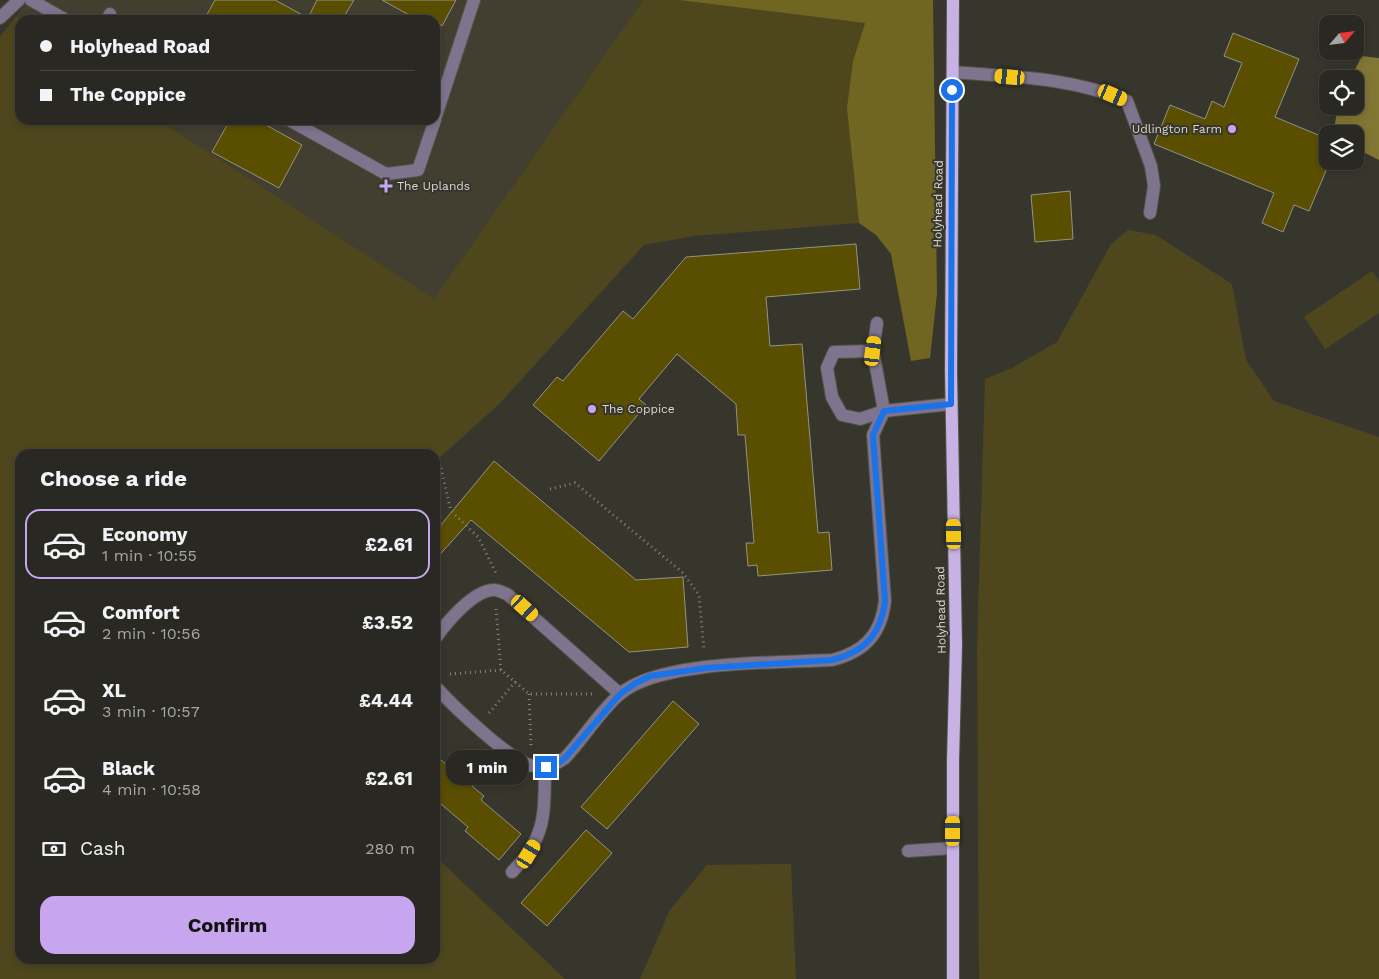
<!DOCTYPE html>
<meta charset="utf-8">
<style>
body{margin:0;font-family:"Work Sans",sans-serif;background:#35342f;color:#f1f3f6;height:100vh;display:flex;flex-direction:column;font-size:19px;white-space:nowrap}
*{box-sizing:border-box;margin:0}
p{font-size:16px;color:#a5a6a5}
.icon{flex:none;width:28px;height:28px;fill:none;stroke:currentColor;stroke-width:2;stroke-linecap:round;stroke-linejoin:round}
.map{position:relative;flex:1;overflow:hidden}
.drawer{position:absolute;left:15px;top:449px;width:425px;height:515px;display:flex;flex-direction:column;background:#292822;border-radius:15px;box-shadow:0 2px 8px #0003,0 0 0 1px #454440}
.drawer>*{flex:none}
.top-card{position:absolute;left:15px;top:15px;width:425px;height:110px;border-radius:15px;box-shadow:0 2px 8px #0003,0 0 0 1px #454440;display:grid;align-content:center;height:110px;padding:0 25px;background:#292822}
.needle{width:32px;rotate:62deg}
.buttons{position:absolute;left:1319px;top:15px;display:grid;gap:10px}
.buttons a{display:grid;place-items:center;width:45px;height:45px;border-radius:10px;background:#292822;box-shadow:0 2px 8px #0003,0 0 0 1px #454440;font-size:25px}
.end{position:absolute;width:22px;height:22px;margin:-11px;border:6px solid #1a73e8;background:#fff;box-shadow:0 0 0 2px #fff}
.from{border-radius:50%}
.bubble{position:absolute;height:35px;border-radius:15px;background:#292822;box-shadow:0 2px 8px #0003,0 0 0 1px #454440;font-size:16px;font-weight:700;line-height:35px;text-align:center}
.car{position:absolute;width:15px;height:30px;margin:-15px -8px;border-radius:6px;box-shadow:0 0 4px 1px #0007;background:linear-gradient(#f5c518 24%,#345 0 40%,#f5c518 0 76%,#345 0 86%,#f5c518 0)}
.top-card b{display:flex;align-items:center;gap:18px;height:48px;font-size:19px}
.top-card b+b{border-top:1px solid #454440}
.top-card i{width:12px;height:12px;background:#f1f3f6}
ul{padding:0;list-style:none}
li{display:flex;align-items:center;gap:15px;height:70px;margin:0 10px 8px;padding:0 15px;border:2px solid transparent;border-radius:15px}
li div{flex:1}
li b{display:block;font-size:19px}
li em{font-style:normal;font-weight:700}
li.selected{border-color:#c7a6ef}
li>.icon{width:45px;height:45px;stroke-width:1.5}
h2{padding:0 25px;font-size:22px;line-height:60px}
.pay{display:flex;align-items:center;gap:12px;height:55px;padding:0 25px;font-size:19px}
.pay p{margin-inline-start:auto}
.primary-button{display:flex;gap:10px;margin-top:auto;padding:10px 25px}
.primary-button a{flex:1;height:58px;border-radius:15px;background:#c7a6ef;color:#111;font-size:20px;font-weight:700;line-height:58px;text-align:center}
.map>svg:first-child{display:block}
</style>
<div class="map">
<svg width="1379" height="979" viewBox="0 0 1379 979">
<rect width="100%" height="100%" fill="#37362d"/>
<polygon fill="#423f30" points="28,0 643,0 434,300 159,120 435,120 435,20 22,20 16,16"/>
<g fill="#4e471d">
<polygon points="643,0 678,0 865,23 853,61 852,156 859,223 694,236 644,245 499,404 435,462 435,454 20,454 20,959 435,959 435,856 565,979 0,979 0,37 16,16 22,20 20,20 20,120 159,120 434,299"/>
<polygon points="1128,230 1156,235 1232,284 1246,360 1274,401 1379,437 1379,979 979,979 977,649 985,379 1012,368 1057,342 1111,244"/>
<polygon points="1372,271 1379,281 1379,313 1325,349 1304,317"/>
<polygon points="791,864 796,979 640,979 670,910 707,865"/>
</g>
<polygon fill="#706521" points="678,0 933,0 937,294 930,358 911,361 891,254 876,235 859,223 847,108 853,61 865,23"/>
<polygon fill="#817634" points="1362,56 1379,58 1379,160 1355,148 1355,134 1339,134 1334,129 1338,106 1355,106 1355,79 1350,79"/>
<g fill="#5a4f00" stroke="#949288">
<polygon points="215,0 275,0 308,18 317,0 354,0 342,20 204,20"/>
<polygon points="382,0 456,0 442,26 435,20 418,20"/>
<polygon points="1233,33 1299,59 1275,117 1328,139 1328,166 1309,211 1294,205 1283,232 1262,223 1274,193 1154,144 1170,105 1205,119 1212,101 1224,107 1242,63 1224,56"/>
<polygon points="230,120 257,120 302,145 279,188 212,152"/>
<polygon points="1070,191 1073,239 1035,242 1031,195"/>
<polygon points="856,244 860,289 766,297 770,346 802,344 818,533 829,532 832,570 758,576 757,565 748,566 746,543 754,543 745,435 738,435 736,404 677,354 639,399 646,405 599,461 533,405 557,377 563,381 623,311 633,319 686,257"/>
<polygon points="494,461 636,580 683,577 688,647 629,652 471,520 435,560 435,532"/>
<polygon points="673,701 699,724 607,829 581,807"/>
<polygon points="435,755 484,796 481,800 521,834 499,860 465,831 468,827 435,799"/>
<polygon points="586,830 612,853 547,926 521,903"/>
</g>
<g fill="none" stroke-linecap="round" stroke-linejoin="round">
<defs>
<g id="minor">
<polyline points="31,0 66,20"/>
<polyline points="0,18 19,0"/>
<polyline points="107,20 110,14"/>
<path d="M953,72C1013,77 1070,77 1127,101L1151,166L1154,186L1150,213"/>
<polyline points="435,119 474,0"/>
<polyline points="289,120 386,174 418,170 435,120"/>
<polyline points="877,323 873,351 884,411 951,404"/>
<polyline points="873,351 834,352 827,368 832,397 842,415 860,419 884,411"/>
<path d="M435,639C446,623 474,589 495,590C499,590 503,593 507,594L620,694"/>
<path d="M435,686C452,705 510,761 533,766C546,769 555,765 565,758C584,738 599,712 620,694C659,660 778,663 832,660C864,652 881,635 885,601L873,435L884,411"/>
<polyline points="908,851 953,848"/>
<path d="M512,872C547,836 544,815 545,767"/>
</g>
<polyline id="major" points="953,0 951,371 956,645 953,760 953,979"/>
</defs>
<use href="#minor" stroke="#54534b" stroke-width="14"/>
<use href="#major" stroke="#54534b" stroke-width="14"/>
<g stroke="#86857e" stroke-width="3" stroke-dasharray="1 4" stroke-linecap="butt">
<polyline points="441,468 451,511 478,537 496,573"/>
<polyline points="550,489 575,483 683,573 699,595 704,650"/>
<polyline points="496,609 501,670 529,694 592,694"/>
<polyline points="450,674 501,670"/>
<polyline points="529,694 531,746"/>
<polyline points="489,713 516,681"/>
</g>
<use href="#minor" stroke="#7f748d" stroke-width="12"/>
<use href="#major" stroke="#c8b1e4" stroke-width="12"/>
</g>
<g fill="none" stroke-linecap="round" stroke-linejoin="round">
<path stroke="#1a73e8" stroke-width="6" d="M546,767L556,765L565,758L620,694L636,683L650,676L706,668L832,660C864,652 881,635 885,601L873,435L884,411L951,404L952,90"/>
</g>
<g fill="#c7a6ef" stroke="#37362d" stroke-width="2">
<circle cx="1232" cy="129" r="5"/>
<path d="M383.5 178.5h5v5h5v5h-5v5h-5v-5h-5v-5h5z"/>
<circle cx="592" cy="409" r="5"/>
</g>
<g text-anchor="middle" stroke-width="4" stroke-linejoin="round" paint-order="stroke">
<g font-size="12" fill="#d8d7d2" stroke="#37362d" text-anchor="start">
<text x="1222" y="133" text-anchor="end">Udlington Farm</text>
<text x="397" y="190">The Uplands</text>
<text x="602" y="413">The Coppice</text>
</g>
<g font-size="12" fill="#d8d7d2" stroke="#37362d">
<text transform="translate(938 204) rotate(-89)" y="4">Holyhead Road</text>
<text transform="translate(941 610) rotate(-91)" y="4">Holyhead Road</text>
</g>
</g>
</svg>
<div class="buttons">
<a><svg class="needle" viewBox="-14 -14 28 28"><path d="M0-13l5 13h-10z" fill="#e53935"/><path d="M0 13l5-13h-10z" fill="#a5a6a5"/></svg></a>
<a><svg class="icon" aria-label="locate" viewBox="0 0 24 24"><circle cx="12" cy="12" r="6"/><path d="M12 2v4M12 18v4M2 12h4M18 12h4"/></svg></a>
<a><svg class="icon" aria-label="layers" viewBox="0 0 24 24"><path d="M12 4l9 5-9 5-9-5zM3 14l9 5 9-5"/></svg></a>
</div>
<i class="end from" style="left:952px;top:90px"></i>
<i class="end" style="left:546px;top:767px"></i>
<div class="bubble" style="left:446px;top:750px;width:82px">1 min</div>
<i class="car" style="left:1010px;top:77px;rotate:275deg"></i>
<i class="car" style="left:1113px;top:95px;rotate:113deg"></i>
<i class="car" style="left:873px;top:351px;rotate:7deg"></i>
<i class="car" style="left:954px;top:534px;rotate:359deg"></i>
<i class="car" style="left:525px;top:608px;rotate:132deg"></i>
<i class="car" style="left:953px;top:831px;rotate:0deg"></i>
<i class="car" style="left:529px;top:854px;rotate:31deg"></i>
<div class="top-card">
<b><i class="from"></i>Holyhead Road</b>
<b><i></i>The Coppice</b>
</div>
<section class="drawer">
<h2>Choose a ride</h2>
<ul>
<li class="selected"><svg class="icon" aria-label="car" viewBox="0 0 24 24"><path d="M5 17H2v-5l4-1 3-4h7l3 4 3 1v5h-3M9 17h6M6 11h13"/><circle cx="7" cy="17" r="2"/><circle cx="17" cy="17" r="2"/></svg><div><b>Economy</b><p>1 min · 10:55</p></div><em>£2.61</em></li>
<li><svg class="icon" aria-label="car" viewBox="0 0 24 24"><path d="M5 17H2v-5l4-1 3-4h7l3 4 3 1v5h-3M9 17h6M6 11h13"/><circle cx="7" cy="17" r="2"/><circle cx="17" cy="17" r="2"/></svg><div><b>Comfort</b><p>2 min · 10:56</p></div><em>£3.52</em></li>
<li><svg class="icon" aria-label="car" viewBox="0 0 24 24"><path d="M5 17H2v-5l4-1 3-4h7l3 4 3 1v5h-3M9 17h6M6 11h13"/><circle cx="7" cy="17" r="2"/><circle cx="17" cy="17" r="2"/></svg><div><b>XL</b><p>3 min · 10:57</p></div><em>£4.44</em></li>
<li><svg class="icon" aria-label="car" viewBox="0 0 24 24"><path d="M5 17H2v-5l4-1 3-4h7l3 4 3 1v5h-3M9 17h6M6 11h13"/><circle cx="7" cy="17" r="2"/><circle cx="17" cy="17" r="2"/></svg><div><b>Black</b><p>4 min · 10:58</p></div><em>£2.61</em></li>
</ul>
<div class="pay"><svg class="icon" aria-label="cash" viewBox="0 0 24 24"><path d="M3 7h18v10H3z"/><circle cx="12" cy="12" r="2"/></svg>Cash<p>280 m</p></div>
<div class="primary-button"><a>Confirm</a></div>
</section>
</div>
